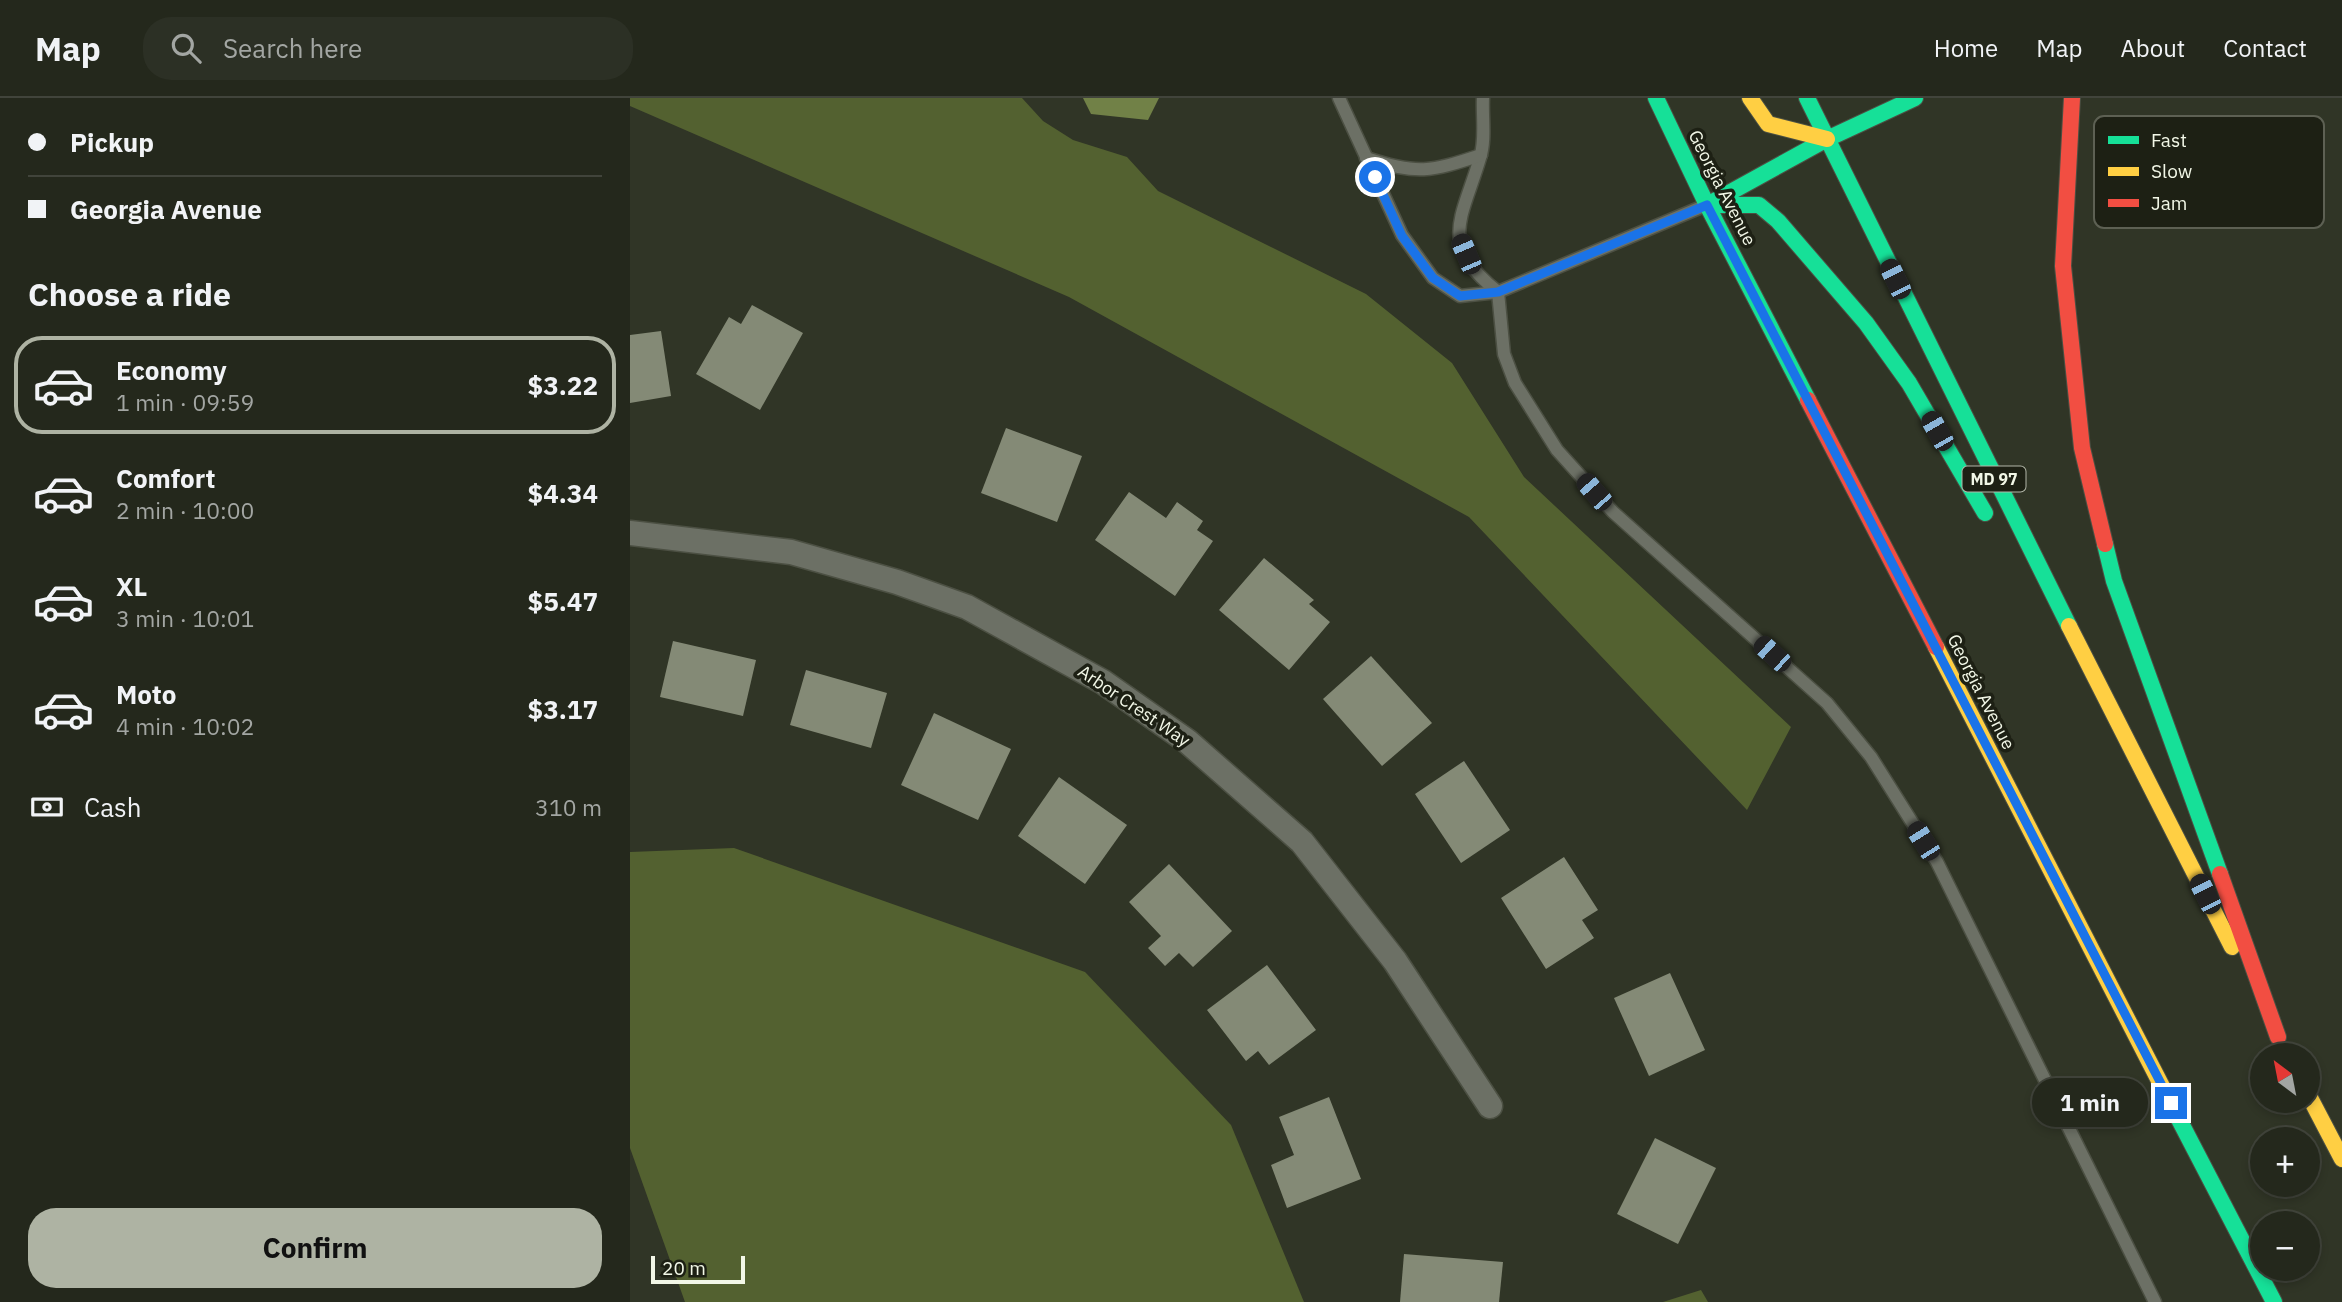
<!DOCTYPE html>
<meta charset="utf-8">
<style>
body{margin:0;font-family:"IBM Plex Sans",sans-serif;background:#2c3025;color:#f1f3f6;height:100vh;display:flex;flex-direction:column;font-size:26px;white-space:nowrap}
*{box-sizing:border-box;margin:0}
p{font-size:23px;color:#a3a6a3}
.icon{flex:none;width:38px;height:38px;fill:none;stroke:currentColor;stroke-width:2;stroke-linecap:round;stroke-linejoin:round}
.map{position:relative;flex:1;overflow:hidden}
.sheet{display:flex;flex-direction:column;background:#24281c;width:630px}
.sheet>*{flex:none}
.guide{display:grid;align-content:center;height:154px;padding:0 28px;background:#24281c}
.needle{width:46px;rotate:328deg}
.tools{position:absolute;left:1620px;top:945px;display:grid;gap:14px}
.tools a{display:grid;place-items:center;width:70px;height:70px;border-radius:50%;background:#24281c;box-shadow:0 4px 10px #0003,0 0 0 2px #41443b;font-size:35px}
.scale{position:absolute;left:21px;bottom:18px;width:94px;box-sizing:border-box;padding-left:7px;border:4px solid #f2f7e7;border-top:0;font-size:19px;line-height:24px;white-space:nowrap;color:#f2f7e7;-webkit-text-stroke:5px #1d2014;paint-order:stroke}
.end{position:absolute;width:32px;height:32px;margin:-16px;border:9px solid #1a73e8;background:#fff;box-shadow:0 0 0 4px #fff}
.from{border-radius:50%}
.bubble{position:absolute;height:49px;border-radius:24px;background:#24281c;box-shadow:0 4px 10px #0003,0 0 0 2px #41443b;font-size:23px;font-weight:800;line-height:49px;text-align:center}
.car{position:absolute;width:21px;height:42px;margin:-21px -10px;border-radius:9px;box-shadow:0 0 5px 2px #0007;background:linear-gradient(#222 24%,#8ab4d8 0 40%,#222 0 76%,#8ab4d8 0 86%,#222 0)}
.guide b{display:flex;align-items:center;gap:24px;height:66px;font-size:26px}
.guide b+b{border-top:2px solid #41443b}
.guide i{width:18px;height:18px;background:#f1f3f6}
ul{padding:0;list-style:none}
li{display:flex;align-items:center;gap:21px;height:98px;margin:0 14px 10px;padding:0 14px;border:4px solid transparent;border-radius:28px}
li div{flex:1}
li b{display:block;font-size:26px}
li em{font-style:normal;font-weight:800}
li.active{border-color:#aeb3a3}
li>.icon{width:63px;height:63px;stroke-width:1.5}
h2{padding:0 28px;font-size:32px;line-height:84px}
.pay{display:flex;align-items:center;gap:18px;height:77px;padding:0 28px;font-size:26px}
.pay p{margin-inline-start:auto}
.primary-button{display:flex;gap:14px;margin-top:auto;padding:14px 28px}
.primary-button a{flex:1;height:80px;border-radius:28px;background:#aeb3a3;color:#111;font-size:28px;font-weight:800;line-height:80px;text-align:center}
header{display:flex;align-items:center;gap:42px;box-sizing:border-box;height:98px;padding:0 35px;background:#24281c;border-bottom:2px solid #41443b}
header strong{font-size:33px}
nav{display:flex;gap:38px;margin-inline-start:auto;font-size:24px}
.search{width:490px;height:63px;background:#2c3025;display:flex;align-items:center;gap:18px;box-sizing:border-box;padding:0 24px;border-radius:28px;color:#a3a6a3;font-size:26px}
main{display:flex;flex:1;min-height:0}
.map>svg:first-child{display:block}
</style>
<header>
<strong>Map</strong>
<div class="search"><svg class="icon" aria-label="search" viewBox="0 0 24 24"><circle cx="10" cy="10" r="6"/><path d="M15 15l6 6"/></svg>Search here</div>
<nav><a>Home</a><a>Map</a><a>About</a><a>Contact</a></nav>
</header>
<main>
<section class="sheet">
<div class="guide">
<b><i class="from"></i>Pickup</b>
<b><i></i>Georgia Avenue</b>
</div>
<h2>Choose a ride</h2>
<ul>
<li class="active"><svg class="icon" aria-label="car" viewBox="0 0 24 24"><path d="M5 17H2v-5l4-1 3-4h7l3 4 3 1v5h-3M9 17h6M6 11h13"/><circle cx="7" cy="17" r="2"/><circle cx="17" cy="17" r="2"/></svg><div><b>Economy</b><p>1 min · 09:59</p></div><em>$3.22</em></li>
<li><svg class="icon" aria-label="car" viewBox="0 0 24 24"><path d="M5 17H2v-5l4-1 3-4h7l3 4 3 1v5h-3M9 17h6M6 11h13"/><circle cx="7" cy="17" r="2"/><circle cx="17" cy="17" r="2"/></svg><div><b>Comfort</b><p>2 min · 10:00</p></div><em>$4.34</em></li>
<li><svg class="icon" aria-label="car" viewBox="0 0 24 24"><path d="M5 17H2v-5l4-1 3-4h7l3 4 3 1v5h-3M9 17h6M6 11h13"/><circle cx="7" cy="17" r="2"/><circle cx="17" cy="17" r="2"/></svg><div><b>XL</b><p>3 min · 10:01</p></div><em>$5.47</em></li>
<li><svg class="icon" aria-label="car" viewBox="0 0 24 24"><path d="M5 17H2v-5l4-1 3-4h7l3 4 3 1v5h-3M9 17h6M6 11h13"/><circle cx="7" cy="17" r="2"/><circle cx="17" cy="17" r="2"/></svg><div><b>Moto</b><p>4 min · 10:02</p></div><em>$3.17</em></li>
</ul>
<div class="pay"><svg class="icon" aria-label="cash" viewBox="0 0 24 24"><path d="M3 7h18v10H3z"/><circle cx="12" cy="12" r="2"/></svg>Cash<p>310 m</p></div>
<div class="primary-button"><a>Confirm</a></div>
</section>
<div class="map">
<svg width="1712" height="1204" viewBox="0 0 1712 1204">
<rect width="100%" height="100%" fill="#303526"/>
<g fill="#536130">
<polygon points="0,0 392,0 413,23 443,42 497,59 528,93 736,196 822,265 894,379 1161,629 1117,712 839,419 439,199 0,8"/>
<polygon points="104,750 455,874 601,1027 674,1204 55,1204 0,1050 0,754"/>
<polygon points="1071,1192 1078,1204 1033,1204"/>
</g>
<polygon fill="#718147" points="453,0 529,0 518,22 461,16"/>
<g fill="#848a76">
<polygon points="122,207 173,235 130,312 66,276 99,219 111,226"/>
<polygon points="31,233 41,298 0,305 0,237"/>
<polygon points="376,330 452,358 427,424 351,395"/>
<polygon points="499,394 536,420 547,404 573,423 567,432 583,443 545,498 465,442"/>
<polygon points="634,460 684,502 679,506 700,524 659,572 589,512"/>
<polygon points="43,543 126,562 113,618 30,599"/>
<polygon points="741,558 802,625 752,668 693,601"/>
<polygon points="176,572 257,595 241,650 160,627"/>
<polygon points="304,615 381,651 348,722 271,687"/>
<polygon points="834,663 880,732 831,765 785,696"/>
<polygon points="429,679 497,727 455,786 388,738"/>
<polygon points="934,759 968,812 952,822 964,840 916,871 871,800"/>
<polygon points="539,766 602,833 563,869 549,855 535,868 518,850 531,838 499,804"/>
<polygon points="637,867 686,932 639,967 628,953 616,963 577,912"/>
<polygon points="1040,875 1075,952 1019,978 984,900"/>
<polygon points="699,999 731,1081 657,1110 641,1067 664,1057 649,1019"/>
<polygon points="1025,1040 1086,1070 1048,1146 987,1116"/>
<polygon points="774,1156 873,1164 869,1204 770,1204"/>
</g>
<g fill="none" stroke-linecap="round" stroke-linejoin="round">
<defs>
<g id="lane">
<polyline points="709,0 772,137 803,180 830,198 868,194 1074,108"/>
<path d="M853,0C852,19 856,42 850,60C832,121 807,146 868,194L874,256L885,285L927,352L983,414L1197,605L1241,659L1307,764L1525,1204"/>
<path d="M736,60C788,77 800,74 851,57"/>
</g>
<polyline id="street" points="0,435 161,454 267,484 337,509 473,584 557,643 672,744 765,863 860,1008"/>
<g id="fast">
<polyline points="1026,0 1077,107 1178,302"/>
<polyline points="1177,0 1439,528"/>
<polyline points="1197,41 1285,0"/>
<polyline points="1079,106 1197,41"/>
<polyline points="1077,107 1129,107 1148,123 1236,225 1279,285 1355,415"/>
<polyline points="1475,446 1484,483 1590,776"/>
<polyline points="1540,1004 1644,1204"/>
</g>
<g id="slow">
<polyline points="1120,0 1138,26 1197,41"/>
<polyline points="1439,528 1602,849"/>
<polyline points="1306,549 1540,1004"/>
<polyline points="1678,996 1712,1061"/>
</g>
<g id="jam">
<polyline points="1442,0 1433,168 1452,350 1475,446"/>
<polyline points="1178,302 1306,549"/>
<polyline points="1590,776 1648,939"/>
</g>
</defs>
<use href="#lane" stroke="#4c5043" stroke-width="15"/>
<use href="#street" stroke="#4c5043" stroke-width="27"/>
<use href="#fast" stroke="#4c5043" stroke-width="18"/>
<use href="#slow" stroke="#4c5043" stroke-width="18"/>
<use href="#jam" stroke="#4c5043" stroke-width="18"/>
<use href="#lane" stroke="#6c7065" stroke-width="12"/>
<use href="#street" stroke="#6c7065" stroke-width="24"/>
<use href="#fast" stroke="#16e098" stroke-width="16"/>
<use href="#slow" stroke="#ffcf43" stroke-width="16"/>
<use href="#jam" stroke="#f24e42" stroke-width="16"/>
</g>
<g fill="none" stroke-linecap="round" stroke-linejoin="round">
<polyline stroke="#1a73e8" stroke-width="9" points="745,79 772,138 803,180 830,198 868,194 1077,107 1541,1005"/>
</g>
<g text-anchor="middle" stroke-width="7" stroke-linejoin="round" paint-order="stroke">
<rect fill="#1d2014" stroke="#b2b6a8" stroke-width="2" x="1332.5" y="368.5" width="63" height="25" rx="5"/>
<g font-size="16" font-weight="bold" fill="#f2f7e7">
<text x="1364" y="387">MD 97</text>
</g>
<g font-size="18" fill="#f2f7e7" stroke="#1d2014">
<text transform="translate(1092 90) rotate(63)" y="6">Georgia Avenue</text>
<text transform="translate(1351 594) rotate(63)" y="6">Georgia Avenue</text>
<text transform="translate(504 608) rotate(34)" y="6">Arbor Crest Way</text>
</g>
</g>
<rect x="1464" y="18" width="230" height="112" rx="10" fill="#1d2014" stroke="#5d6053" stroke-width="2"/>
<rect x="1478" y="38" width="31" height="8" fill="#16e098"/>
<rect x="1478" y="69" width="31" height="9" fill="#ffcf43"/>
<rect x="1478" y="101" width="31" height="8" fill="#f24e42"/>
<g font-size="19" fill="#f2f7e7">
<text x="1521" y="49">Fast</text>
<text x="1521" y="80">Slow</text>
<text x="1521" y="112">Jam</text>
</g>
</svg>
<div class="tools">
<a><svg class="needle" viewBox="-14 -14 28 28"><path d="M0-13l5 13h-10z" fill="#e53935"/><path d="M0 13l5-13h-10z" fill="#a3a6a3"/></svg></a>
<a>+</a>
<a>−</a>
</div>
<div class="scale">20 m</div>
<i class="end from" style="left:745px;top:79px"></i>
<i class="end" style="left:1541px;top:1005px"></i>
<div class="bubble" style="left:1402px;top:980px;width:116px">1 min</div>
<i class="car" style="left:836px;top:156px;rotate:337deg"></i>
<i class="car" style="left:1265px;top:181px;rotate:334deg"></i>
<i class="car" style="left:1307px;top:333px;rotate:330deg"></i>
<i class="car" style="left:964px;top:394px;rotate:319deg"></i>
<i class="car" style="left:1142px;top:556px;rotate:312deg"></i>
<i class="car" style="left:1293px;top:743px;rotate:328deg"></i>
<i class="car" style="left:1575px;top:796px;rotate:333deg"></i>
</div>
</main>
